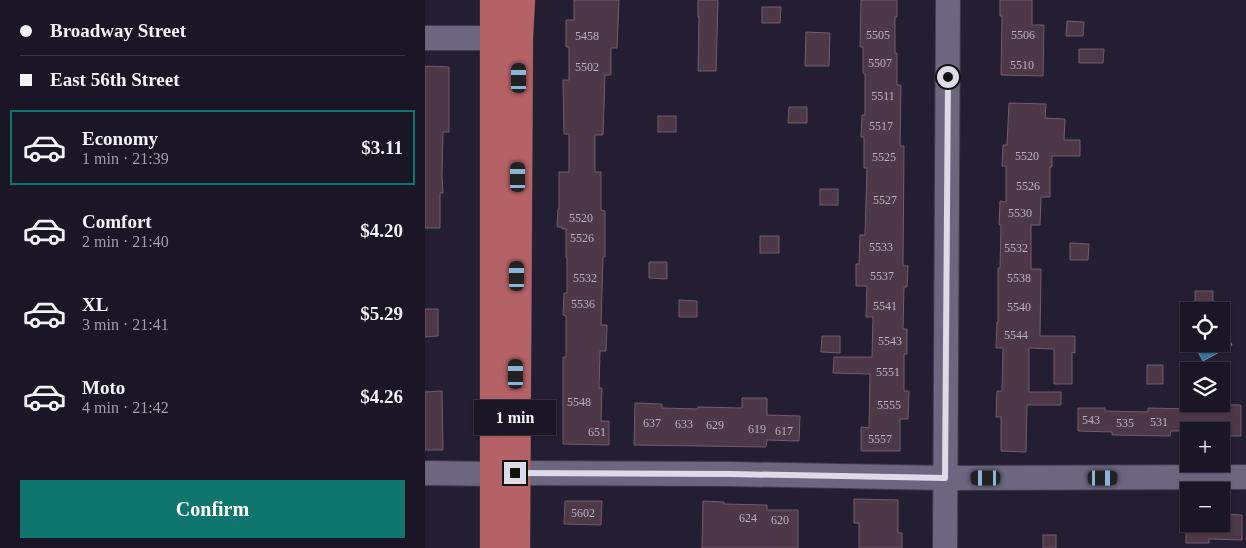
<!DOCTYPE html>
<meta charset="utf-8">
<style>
body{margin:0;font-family:Georgia,serif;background:#231f2e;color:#f1f3f6;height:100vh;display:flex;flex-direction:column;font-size:19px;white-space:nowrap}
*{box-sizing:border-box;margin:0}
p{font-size:16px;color:#9f9fa7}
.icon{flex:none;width:28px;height:28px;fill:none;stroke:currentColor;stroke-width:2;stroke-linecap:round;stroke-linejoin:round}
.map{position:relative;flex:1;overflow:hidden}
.sheet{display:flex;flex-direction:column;background:#1a1626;width:425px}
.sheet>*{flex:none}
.hud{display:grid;align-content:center;height:110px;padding:0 20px;background:#1a1626}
.fabs{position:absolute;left:755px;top:302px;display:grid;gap:10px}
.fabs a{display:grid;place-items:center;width:50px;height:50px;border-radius:0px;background:#1a1626;box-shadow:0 1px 4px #0004,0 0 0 1px #383543;font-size:25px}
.end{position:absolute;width:22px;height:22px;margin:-11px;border:6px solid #dedbe9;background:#111;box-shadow:0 0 0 2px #111}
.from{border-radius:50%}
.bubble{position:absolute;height:35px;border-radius:0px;background:#1a1626;box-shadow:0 1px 4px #0004,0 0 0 1px #383543;font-size:16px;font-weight:700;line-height:35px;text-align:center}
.car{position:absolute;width:15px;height:30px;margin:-15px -8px;border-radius:6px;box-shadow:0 0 4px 1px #0007;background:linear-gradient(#222 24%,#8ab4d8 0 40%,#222 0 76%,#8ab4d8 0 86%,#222 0)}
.hud b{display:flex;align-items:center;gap:18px;height:48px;font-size:19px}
.hud b+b{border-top:1px solid #383543}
.hud i{width:12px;height:12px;background:#f1f3f6}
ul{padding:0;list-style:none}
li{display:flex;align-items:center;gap:15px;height:75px;margin:0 10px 8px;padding:0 10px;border:2px solid transparent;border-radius:0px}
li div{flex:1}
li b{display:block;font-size:19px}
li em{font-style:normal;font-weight:700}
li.active{border-color:#0f766e}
li>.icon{width:45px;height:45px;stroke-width:1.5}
.primary-button{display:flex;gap:10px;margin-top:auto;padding:10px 20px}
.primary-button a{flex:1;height:58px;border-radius:0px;background:#0f766e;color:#fff;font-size:20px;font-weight:700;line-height:58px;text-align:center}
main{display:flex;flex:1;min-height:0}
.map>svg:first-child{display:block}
</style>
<main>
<section class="sheet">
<div class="hud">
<b><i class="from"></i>Broadway Street</b>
<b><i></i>East 56th Street</b>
</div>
<ul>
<li class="active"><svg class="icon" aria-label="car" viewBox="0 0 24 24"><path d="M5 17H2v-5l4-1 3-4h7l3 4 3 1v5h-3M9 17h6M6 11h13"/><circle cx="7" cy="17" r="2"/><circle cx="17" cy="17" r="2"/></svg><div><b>Economy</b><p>1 min · 21:39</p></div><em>$3.11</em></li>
<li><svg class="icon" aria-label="car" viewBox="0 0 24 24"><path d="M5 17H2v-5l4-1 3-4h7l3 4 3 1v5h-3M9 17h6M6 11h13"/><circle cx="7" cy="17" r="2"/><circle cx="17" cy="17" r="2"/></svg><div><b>Comfort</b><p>2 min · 21:40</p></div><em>$4.20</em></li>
<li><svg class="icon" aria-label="car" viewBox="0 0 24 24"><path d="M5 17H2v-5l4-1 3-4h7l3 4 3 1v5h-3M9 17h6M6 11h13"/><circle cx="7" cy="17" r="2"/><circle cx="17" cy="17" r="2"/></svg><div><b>XL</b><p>3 min · 21:41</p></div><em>$5.29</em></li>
<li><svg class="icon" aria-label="car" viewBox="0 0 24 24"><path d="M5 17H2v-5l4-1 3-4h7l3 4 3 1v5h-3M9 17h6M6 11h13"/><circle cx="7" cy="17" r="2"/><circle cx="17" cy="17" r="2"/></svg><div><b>Moto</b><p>4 min · 21:42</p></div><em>$4.26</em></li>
</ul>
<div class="primary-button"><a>Confirm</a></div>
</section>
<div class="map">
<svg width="821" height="548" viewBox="0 0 821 548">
<rect width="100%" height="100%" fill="#231e32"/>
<polygon fill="#36759c" stroke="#6894b3" points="801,333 807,345 778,361 771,348 780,344 796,344 796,335"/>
<g fill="#4c3847" stroke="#715c6c">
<polygon points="149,0 194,0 192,48 186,48 186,75 180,75 178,135 170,135 170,172 176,172 176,210 180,211 180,257 178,257 176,325 182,325 181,351 175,351 174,388 177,388 176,421 184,421 184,445 138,444 138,357 141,357 141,316 138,315 139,293 142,293 142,258 141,258 141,229 137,229 137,227 132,227 133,209 134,209 134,172 144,172 144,134 139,134 138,80 144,80 144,47 141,47 141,20 149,20"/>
<polygon points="273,0 293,0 291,71 273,71 274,17 273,17"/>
<polygon points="436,0 472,0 472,17 470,17 470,53 472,53 472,85 476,85 475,146 479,146 478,266 483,266 482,287 479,287 478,329 482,329 482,354 479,354 479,391 484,391 483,419 475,419 475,451 436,451 436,427 444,428 445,374 408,373 409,357 447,357 448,317 441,317 442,286 431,286 431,264 434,264 435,235 440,235 442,168 439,168 439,137 436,137 437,115 440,115 440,74 438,73 438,47 435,47"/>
<polygon points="575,0 607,0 607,25 619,25 618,76 576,75 577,16 575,16"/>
<polygon points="337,7 356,7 355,23 337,23"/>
<polygon points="642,21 659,22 658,36 641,36"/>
<polygon points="381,32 405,33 404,66 380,66"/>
<polygon points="654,49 679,49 678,63 654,63"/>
<polygon points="0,66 24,67 24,132 18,132 17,175 18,193 15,193 15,228 0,228"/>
<polygon points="584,103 621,104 620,118 640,119 639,140 655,140 655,156 627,156 627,167 625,167 625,197 616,197 615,225 606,225 606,269 616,269 615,336 650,336 650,353 647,352 647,384 629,384 629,349 604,348 604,392 636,392 636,405 602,405 601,452 576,451 576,417 571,417 572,391 577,391 578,348 571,348 572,322 573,322 573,268 575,268 576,225 574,225 575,201 581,202 581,166 577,166 578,145 582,145"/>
<polygon points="364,107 382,107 382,123 363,123"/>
<rect x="233" y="116" width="18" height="16"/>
<rect x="395" y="189" width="18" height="16"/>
<rect x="335" y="236" width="19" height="17"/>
<polygon points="645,243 664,244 663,260 645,260"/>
<polygon points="224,262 242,262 242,279 224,278"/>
<rect x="770" y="291" width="18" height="16"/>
<polygon points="254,300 272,301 272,317 254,317"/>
<polygon points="0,309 13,309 13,336 0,337"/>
<polygon points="397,336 415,336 415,353 396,352"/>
<rect x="722" y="365" width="16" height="19"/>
<polygon points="17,391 18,450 0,450 0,392"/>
<polygon points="317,398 342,398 342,415 375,416 374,441 342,440 341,447 209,445 210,403 237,404 237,408 273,409 273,407 317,408"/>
<polygon points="765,404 816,405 816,436 796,436 796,431 746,431 745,436 687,435 687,432 653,431 653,408 680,408 680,411 723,412 723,408 765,409"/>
<polygon points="429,499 473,500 473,533 477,533 477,548 434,548 434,523 429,523"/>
<polygon points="140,501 177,501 176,525 139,524"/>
<polygon points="278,501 299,502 299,504 342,505 342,510 373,510 373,548 277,548"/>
<polygon points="796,514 817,515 817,540 784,539 784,543 761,543 761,524 796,524"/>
<rect x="618" y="535" width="13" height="13"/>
</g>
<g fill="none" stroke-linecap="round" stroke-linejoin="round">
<defs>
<g id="minor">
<polyline points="0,38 70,38"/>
<polyline points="0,473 70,474"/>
<polyline points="91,473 305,474 520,478 821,477"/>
<polyline points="520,548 523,0"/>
</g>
<g id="major">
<polyline points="69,0 69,548"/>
<polyline points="91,548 94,38 96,0"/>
</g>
</defs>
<use href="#minor" stroke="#3f3b4b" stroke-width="26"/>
<use href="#major" stroke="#3f3b4b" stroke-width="29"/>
<use href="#minor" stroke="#6c677f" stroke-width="24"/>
<use href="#major" stroke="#b56266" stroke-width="28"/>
</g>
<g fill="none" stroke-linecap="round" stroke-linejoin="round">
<polyline stroke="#dedbe9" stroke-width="6" points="90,473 305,474 520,478 523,77"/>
</g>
<g text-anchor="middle" stroke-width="4" stroke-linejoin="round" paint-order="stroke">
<g font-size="12" fill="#bab2c0">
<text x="453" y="39">5505</text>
<text x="598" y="39">5506</text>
<text x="162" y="40">5458</text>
<text x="455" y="67">5507</text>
<text x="597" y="69">5510</text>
<text x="162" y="71">5502</text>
<text x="458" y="100">5511</text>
<text x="456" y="130">5517</text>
<text x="602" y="160">5520</text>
<text x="459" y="161">5525</text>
<text x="603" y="190">5526</text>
<text x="460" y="204">5527</text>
<text x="595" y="217">5530</text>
<text x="156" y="222">5520</text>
<text x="157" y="242">5526</text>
<text x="456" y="251">5533</text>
<text x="591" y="252">5532</text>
<text x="457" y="280">5537</text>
<text x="160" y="282">5532</text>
<text x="594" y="282">5538</text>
<text x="158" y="308">5536</text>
<text x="460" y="310">5541</text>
<text x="594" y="311">5540</text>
<text x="591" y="339">5544</text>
<text x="465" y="345">5543</text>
<text x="463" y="376">5551</text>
<text x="154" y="406">5548</text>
<text x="464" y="409">5555</text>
<text x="666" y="424">543</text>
<text x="734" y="426">531</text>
<text x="227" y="427">637</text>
<text x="700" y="427">535</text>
<text x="259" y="428">633</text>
<text x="290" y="429">629</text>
<text x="332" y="433">619</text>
<text x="359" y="435">617</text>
<text x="172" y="436">651</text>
<text x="455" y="443">5557</text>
<text x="158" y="517">5602</text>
<text x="323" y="522">624</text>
<text x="355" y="524">620</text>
</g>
</g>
</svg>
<div class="fabs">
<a><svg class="icon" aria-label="locate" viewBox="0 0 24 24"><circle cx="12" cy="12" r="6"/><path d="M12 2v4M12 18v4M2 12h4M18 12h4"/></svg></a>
<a><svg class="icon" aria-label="layers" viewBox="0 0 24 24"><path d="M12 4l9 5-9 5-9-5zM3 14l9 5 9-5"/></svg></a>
<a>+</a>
<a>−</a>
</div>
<i class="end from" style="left:523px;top:77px"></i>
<i class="end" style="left:90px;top:473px"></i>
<div class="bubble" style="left:49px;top:400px;width:82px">1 min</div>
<i class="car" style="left:94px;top:78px;rotate:0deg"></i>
<i class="car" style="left:93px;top:177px;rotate:0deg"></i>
<i class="car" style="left:92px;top:276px;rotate:0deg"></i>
<i class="car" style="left:91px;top:374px;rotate:0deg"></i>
<i class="car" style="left:561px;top:478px;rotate:270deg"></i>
<i class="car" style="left:678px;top:478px;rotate:90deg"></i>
</div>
</main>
